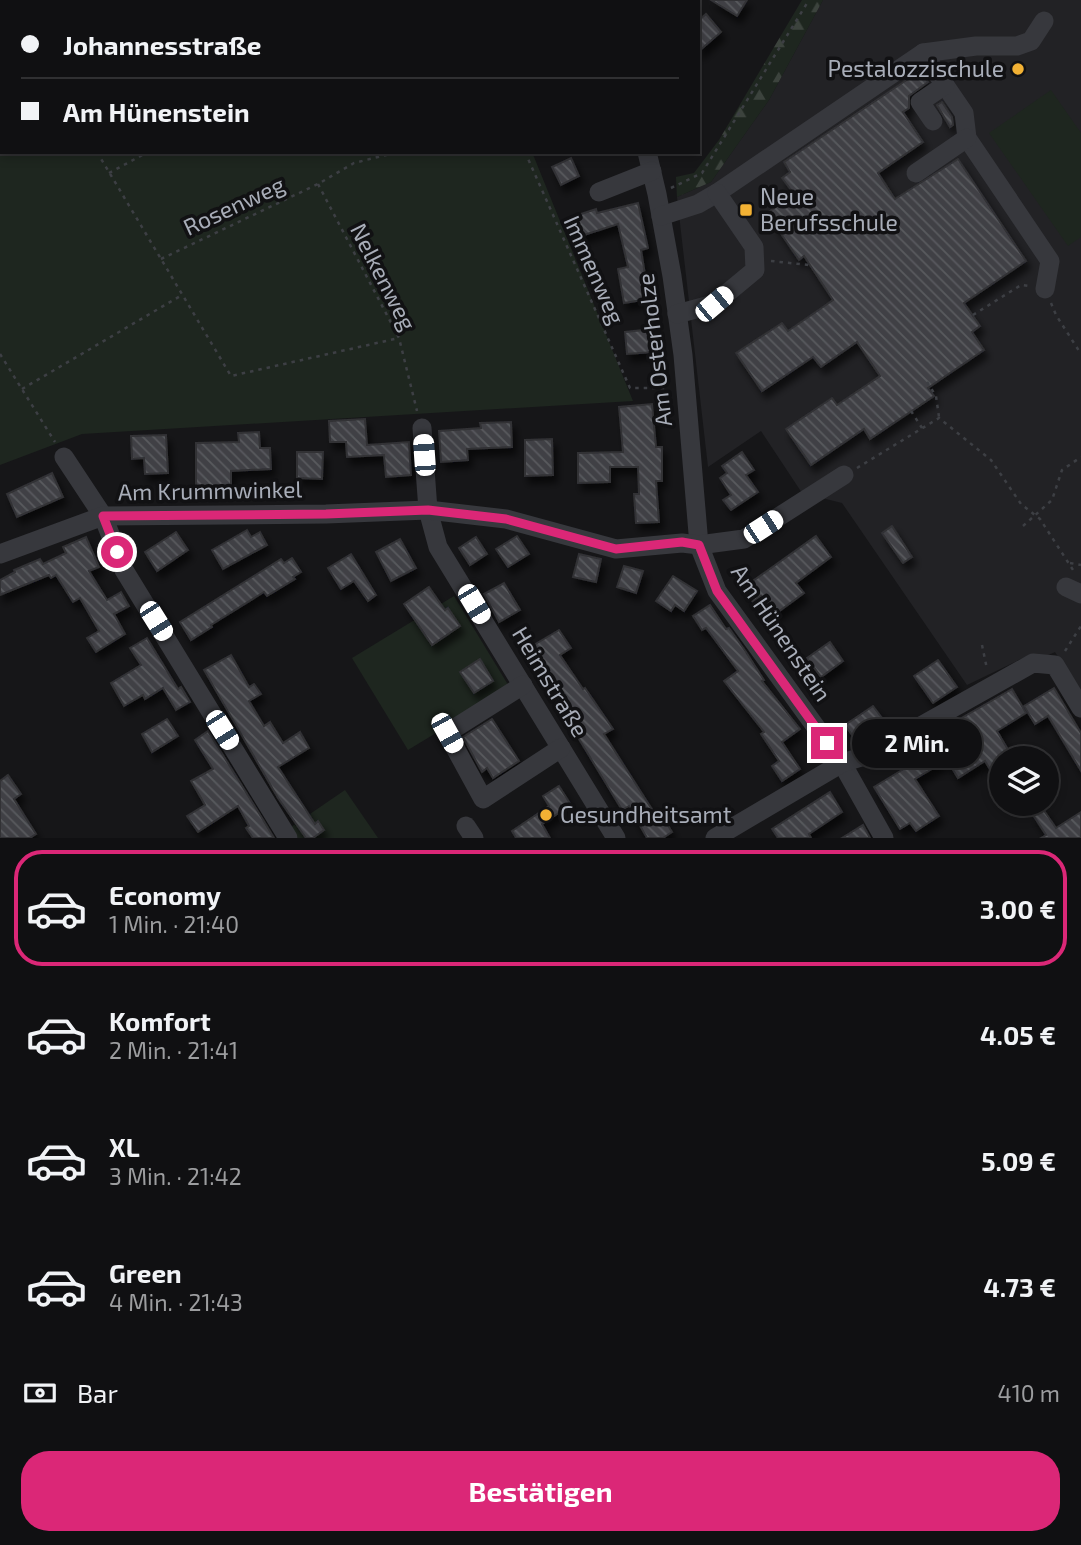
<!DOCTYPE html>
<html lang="de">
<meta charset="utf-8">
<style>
body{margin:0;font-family:"Exo 2",sans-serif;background:#19191b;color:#f1f3f6;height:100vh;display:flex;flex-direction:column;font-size:26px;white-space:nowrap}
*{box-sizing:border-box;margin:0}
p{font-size:23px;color:#9c9d9f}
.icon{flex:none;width:38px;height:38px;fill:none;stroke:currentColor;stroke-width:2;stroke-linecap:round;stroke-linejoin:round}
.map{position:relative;height:838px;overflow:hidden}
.sheet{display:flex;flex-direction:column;background:#101012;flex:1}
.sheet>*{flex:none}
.guide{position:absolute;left:0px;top:0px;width:700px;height:154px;box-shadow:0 4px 10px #0003,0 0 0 2px #303032;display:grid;align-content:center;height:154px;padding:0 21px;background:#101012}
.buttons{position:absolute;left:989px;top:746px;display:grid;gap:14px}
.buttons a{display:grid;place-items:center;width:70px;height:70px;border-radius:50%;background:#101012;box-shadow:0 4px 10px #0003,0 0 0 2px #303032;font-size:35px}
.end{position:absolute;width:32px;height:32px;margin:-16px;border:9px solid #db2777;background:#fff;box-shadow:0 0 0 4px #fff}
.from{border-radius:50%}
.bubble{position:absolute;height:49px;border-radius:24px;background:#101012;box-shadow:0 4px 10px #0003,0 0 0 2px #303032;font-size:23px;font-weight:700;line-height:49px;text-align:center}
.car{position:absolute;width:21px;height:42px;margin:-21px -10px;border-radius:9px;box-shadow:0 0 5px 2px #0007;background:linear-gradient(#fff 24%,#345 0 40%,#fff 0 76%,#345 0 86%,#fff 0)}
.guide b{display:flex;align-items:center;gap:24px;height:66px;font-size:26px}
.guide b+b{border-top:2px solid #303032}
.guide i{width:18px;height:18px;background:#f1f3f6}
ul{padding:12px 0 0;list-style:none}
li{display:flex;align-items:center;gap:21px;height:116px;margin:0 14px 10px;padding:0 7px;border:4px solid transparent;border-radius:28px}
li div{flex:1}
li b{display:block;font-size:26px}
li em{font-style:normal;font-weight:700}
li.on{border-color:#db2777}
li>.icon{width:63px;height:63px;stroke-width:1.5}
.pay{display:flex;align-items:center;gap:18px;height:77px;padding:0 21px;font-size:26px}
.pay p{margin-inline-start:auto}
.primary-button{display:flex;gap:14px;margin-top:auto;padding:14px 21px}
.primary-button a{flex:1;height:80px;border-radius:28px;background:#db2777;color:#fff;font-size:28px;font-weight:700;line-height:80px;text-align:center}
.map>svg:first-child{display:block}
</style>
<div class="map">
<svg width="1081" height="838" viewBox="0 0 1081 838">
<defs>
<pattern id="forest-firs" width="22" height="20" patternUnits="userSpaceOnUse" patternTransform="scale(1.75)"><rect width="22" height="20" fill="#1e261f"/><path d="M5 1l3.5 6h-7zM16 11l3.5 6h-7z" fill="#3c433d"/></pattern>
<pattern id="building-back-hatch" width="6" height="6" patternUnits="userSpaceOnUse" patternTransform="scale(1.75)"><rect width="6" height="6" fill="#404145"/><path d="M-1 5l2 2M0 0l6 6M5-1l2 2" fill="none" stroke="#595a5e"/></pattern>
<filter id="shadow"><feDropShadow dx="4" dy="7" stdDeviation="3.5" flood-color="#0009"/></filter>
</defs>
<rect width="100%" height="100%" fill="#161618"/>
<polygon fill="#222225" points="823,0 1081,0 1081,693 1055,652 1044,657 1025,657 967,685 842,503 802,493 761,431 708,467 677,197 711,182 769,100"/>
<g fill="#1e261f">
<polygon points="0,0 459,0 460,2 2,2 2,152 532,152 633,401 82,434 0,465"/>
<polygon points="1051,90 1081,133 1081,237 1068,246 989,133"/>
<polygon points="454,596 510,688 408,750 352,658"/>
<polygon points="345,790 378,838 298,838 291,827"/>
</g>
<polygon fill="url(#forest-firs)" points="802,0 823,0 769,100 711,182 677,197 676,177 694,173 719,140"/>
<g fill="url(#building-back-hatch)" stroke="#303034" stroke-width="2" filter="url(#shadow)">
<polygon points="711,0 747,0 737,16"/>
<polygon points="706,14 721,32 698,52 698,21"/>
<polygon points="920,71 928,82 909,96 909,108 903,112 923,142 878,173 895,199 958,159 1026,261 964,303 980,326 972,332 984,350 928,388 934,396 870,439 864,429 811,465 786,429 832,398 837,405 880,376 857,342 821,367 813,357 762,391 736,353 782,323 788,331 833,300 804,256 799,260 767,213 794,194 782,178 790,172 784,162"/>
<polygon points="942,102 952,117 953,125 950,127 937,105"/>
<polygon points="571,158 579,176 561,185 552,167"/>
<polygon points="638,203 648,248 641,250 649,299 624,303 618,269 628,267 618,224 578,237 572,217 596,209 597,213"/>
<polygon points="652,329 654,352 627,354 625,332"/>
<polygon points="652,404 656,447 662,447 662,481 656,481 659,522 636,523 634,494 639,494 638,467 610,467 610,482 578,483 578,453 623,452 619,407"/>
<polygon points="365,419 367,445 409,442 411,475 386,477 384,455 347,457 346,442 330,442 329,421"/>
<polygon points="511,422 512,447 467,449 468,460 441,462 439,431 481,428 480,423"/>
<polygon points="259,432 260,448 270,448 271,469 231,471 231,487 196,488 196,443 239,442 238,433"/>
<polygon points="166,435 168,473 145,474 144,458 132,459 131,436"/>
<polygon points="552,439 553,475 525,476 525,440"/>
<polygon points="297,452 323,452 322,479 297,478"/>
<polygon points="742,452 754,470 746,475 758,492 731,510 723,500 731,495 720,478 727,473 722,466"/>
<polygon points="52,473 63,497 17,517 7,494"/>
<polygon points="892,526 912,557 903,563 882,533"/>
<polygon points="247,530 251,537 260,532 267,545 223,569 212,550"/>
<polygon points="176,532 188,550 157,571 145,552"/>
<polygon points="517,536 529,554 508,567 496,549"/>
<polygon points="816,536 831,557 796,583 804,593 774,615 761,596 753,602 743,588"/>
<polygon points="86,537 99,567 89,571 107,600 121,592 129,606 114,614 125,634 96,652 87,638 99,631 80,598 73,602 56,575 51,578 49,575 0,595 0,580 15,572 14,570 40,559 43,564 66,553 63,547"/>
<polygon points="476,537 487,554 470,565 459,548"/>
<polygon points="400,539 416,568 391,581 376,552"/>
<polygon points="351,554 376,595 368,601 354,581 341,589 328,568"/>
<polygon points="579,554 601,559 596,582 573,577"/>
<polygon points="292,558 301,572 293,577 295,579 267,596 264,592 211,625 212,627 191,640 180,622 281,559 284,563"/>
<polygon points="624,566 643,571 636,593 617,587"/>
<polygon points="673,576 697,591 684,611 675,605 671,611 656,601"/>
<polygon points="504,583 520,610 499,622 484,594"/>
<polygon points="429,587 445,610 448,608 460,626 432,645 404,604"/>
<polygon points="710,605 726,629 729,628 746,652 764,680 762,681 800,729 782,742 800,769 782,781 772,766 779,761 761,734 764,732 724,681 738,671 706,628 702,630 693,616"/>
<polygon points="559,630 571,648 560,655 583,689 585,688 613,729 604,734 655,814 659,811 672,832 663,838 647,838 629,806 622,810 542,678 544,677 527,649"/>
<polygon points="147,638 178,689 181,687 190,702 176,710 163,688 145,699 143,695 124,706 111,683 141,665 130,648"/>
<polygon points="830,642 843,661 821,677 807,658"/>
<polygon points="231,655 249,687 254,684 261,694 249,701 264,726 270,722 283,743 300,732 309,748 278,767 315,824 318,821 324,830 313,838 306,838 278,798 204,670"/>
<polygon points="480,659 493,681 474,693 460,672"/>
<polygon points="938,660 957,687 933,703 914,676"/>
<polygon points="1054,688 1081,733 1081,771 1048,716 1035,724 1024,706"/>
<polygon points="1012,689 1026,713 997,731 1013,758 1001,758 1001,788 985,761 958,778 947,760 915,779 939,816 916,831 910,823 900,829 874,787 925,756 918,743"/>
<polygon points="873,706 885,722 857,742 845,725"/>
<polygon points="167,719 178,736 152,752 142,734"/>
<polygon points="492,719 519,761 493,778 487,768 482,772 463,737"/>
<polygon points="208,731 262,818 274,838 253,838 246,828 249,826 238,806 198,832 187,816 205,805 191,781 213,769 195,740"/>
<polygon points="8,775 21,794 14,799 36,834 30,838 0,838 0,781"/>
<polygon points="559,786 571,805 542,824 550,838 516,838 512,831 549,806 543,796"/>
<polygon points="830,792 842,812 809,834 811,838 778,838 772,829"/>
<polygon points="1043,809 1056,828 1081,812 1081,838 1041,838 1046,835 1033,815"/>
<polygon points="863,825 870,838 842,838"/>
</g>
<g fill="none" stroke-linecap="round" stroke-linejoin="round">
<g stroke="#3d3f44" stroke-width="2.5" stroke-dasharray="3.5 5" stroke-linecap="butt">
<polyline points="86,0 87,2"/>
<polyline points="460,0 460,2"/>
<polyline points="564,0 564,2"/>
<polyline points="20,2 23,0"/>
<polyline points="488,2 492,0"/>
<polyline points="97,152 231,376 399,338"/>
<polyline points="525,152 630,388 669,388"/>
<polyline points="628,152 630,160"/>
<polyline points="109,173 148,152"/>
<polyline points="318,184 399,338 417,411"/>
<polyline points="671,188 702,173 809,0"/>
<polyline points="161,259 318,184 354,163 398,152"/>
<polyline points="771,261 809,265"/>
<polyline points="1051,303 1056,315 1081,354"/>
<polyline points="973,315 1021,285 1029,286"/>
<polyline points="0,354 55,442"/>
<polyline points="927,382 936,396 939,417"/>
<polyline points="22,389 182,295"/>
<polyline points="911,411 922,428"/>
<polyline points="857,468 939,418 991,460 1021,504 1040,519 1075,573"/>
<polyline points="1023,526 1052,500 1062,470 1081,457"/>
<polyline points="1070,563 1081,565"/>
<polyline points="982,645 987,669"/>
<polyline points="1065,651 1081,626"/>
</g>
<g stroke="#37383d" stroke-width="19">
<polyline points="584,0 585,2"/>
<polyline points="681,2 682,0"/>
<polyline points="923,53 964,113 967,138 1050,261 1045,289"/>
<polyline points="933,121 920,102 945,85"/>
<polyline points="647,152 657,194 672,276 683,355 699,545 717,591 842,763 884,838"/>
<polyline points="916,173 967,138"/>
<polyline points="599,192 652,171"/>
<polyline points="661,216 698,204 717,193 923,53 976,46 1017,46 1031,41 1044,21"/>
<polyline points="677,314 714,304 755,270 754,247 717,193"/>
<polyline points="422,428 428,510 438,547 616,838"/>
<polyline points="64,457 103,516 124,570 288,838"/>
<polyline points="0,554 103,516 326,514 428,510 506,519 616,549 682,543 699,545 744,539 844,475"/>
<polyline points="1066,587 1081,594"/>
<polyline points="523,685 447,733 483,799 561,748"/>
<polyline points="466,826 474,838"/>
<polyline points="715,838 842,763 871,754 1033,663 1055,665 1081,708"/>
</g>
</g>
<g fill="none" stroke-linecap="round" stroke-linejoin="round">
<polyline stroke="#db2777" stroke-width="9" points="117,552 103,516 326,514 428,510 506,519 616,549 682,542 699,545 717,591 827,743"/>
</g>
<g fill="#f2b134" stroke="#111113" stroke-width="2.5">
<circle cx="1018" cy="69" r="7"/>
<rect x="739" y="203" width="14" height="14" rx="3.5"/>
<circle cx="546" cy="815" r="7"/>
</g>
<g text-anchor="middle" stroke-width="7" stroke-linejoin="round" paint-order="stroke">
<g font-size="23" fill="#a8adb8" stroke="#111113" text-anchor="start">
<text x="1004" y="77" text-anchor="end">Pestalozzischule</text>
<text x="760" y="205">Neue<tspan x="760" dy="26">Berufsschule</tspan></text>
<text x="560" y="823">Gesundheitsamt</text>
</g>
<g font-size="23" fill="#a8adb8" stroke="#111113">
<text transform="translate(234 206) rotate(-25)" y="8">Rosenweg</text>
<text transform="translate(594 270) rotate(66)" y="8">Immenweg</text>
<text transform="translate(383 277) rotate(63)" y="8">Nelkenweg</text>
<text transform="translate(655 350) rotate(-97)" y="8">Am Osterholze</text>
<text transform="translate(210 491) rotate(-1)" y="8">Am Krummwinkel</text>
<text transform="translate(781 633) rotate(56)" y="8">Am Hünenstein</text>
<text transform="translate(550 682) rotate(59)" y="8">Heimstraße</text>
</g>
</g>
</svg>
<div class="buttons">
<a><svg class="icon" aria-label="layers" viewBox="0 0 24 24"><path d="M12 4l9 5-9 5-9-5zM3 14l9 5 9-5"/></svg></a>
</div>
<i class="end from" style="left:117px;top:552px"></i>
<i class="end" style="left:827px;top:743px"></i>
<div class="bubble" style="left:852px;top:719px;width:130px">2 Min.</div>
<i class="car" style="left:714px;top:304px;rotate:50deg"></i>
<i class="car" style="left:424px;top:455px;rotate:356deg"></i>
<i class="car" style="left:763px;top:527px;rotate:57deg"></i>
<i class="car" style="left:474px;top:604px;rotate:149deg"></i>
<i class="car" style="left:156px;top:621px;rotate:148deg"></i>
<i class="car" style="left:222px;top:730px;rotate:148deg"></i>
<i class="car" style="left:447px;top:733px;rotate:151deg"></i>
<div class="guide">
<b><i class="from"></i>Johannesstraße</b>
<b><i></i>Am Hünenstein</b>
</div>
</div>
<section class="sheet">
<ul>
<li class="on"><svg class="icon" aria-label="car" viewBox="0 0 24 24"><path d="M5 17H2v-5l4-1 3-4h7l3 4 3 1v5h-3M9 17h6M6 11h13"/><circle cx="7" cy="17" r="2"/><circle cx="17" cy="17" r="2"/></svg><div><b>Economy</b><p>1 Min. · 21:40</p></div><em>3.00 €</em></li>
<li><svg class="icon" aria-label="car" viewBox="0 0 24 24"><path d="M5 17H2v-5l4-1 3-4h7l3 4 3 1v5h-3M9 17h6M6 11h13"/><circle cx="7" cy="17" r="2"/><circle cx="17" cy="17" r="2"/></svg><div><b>Komfort</b><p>2 Min. · 21:41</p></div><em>4.05 €</em></li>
<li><svg class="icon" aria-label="car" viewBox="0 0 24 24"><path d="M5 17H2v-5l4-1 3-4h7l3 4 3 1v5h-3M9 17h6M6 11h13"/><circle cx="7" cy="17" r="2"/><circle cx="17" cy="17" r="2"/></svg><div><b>XL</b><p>3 Min. · 21:42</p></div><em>5.09 €</em></li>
<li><svg class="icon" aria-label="car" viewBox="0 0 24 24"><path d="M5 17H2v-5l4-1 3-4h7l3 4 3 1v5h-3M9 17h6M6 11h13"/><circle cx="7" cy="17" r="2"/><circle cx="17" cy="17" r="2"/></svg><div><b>Green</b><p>4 Min. · 21:43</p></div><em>4.73 €</em></li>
</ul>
<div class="pay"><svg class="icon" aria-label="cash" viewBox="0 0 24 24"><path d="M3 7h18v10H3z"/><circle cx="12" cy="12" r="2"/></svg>Bar<p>410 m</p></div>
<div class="primary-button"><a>Bestätigen</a></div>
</section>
